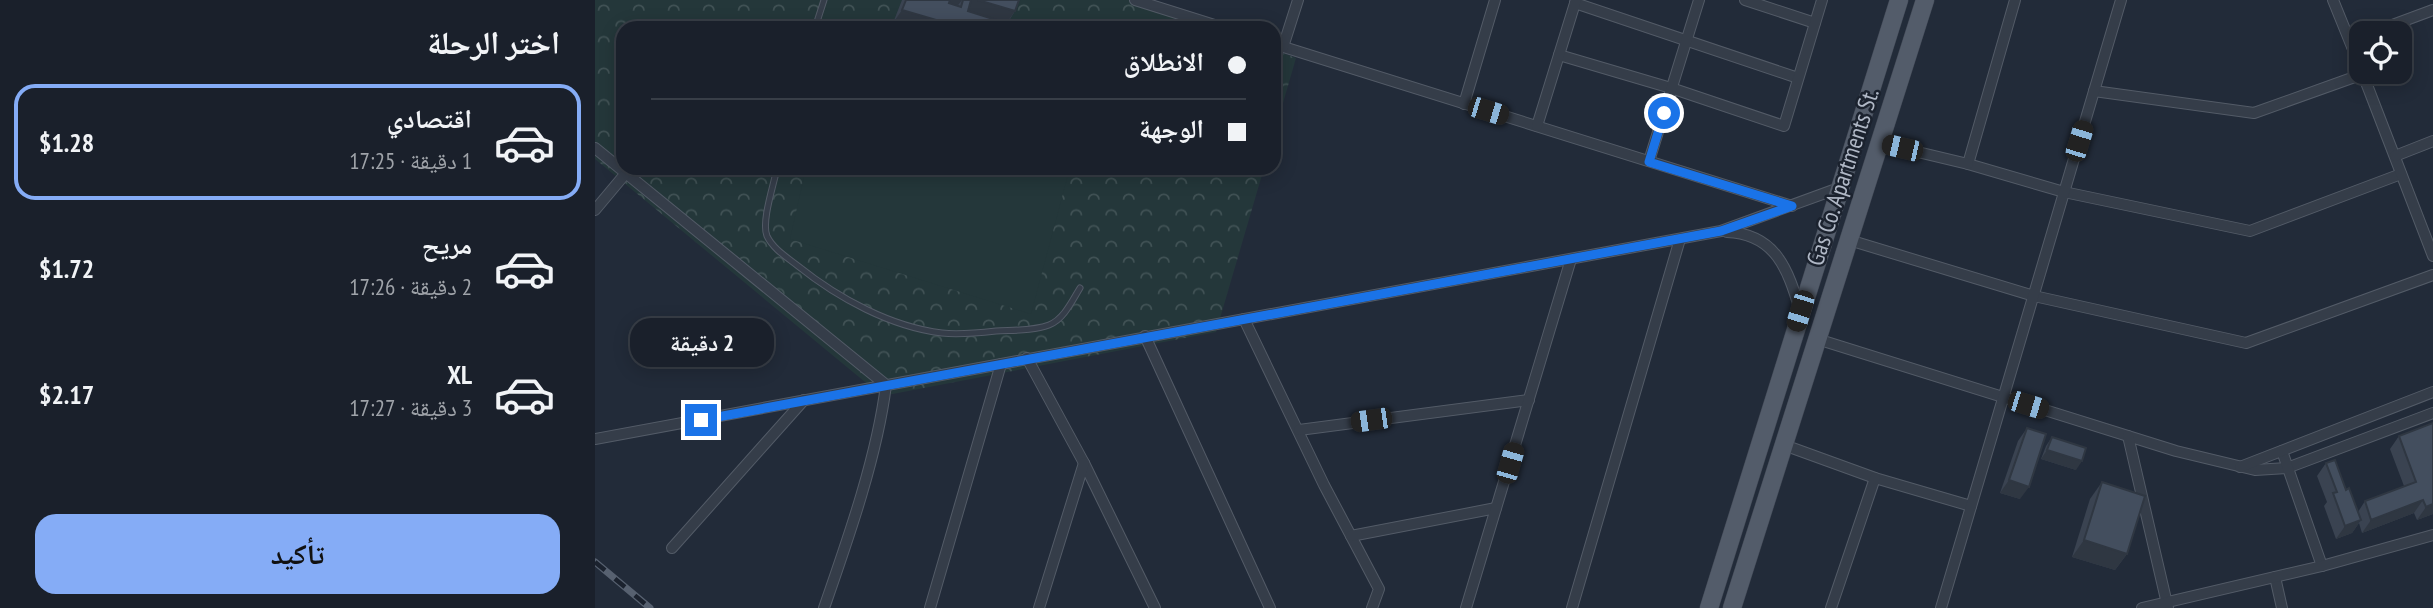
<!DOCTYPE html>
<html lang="ar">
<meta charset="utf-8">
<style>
body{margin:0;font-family:"PT Sans Narrow","Noto Naskh Arabic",sans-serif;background:#272d37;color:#f1f3f6;direction:rtl;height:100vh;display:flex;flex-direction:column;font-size:26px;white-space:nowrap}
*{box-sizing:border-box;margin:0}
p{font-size:23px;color:#9fa3a9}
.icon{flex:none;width:38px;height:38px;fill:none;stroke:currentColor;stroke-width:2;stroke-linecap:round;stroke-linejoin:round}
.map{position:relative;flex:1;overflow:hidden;direction:ltr}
.details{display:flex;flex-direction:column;background:#1a202b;width:595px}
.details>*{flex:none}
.top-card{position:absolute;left:21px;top:21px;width:665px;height:154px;border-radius:21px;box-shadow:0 4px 18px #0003,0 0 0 2px #383e47;direction:rtl;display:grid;align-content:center;height:154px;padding:0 35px;background:#1a202b}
.tools{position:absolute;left:1754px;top:21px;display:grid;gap:14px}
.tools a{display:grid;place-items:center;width:63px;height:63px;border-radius:14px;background:#1a202b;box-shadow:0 4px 18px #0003,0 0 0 2px #383e47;font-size:35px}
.end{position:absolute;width:32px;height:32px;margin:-16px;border:9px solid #1a73e8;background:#fff;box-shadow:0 0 0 4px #fff}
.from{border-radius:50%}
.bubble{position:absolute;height:49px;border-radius:21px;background:#1a202b;box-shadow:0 4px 18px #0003,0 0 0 2px #383e47;font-size:23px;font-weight:800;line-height:49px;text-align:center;direction:rtl}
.car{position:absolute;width:21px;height:42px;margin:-21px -10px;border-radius:9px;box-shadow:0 0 5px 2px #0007;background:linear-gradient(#222 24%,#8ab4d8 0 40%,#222 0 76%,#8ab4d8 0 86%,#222 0)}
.top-card b{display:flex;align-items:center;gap:24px;height:66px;font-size:26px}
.top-card b+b{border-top:2px solid #383e47}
.top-card i{width:18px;height:18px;background:#f1f3f6}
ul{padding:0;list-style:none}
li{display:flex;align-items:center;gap:21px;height:116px;margin:0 14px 10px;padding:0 21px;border:4px solid transparent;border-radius:21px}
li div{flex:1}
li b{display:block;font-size:26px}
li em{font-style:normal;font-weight:800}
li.selected{border-color:#85acf6}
li>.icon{width:63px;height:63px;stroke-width:1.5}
h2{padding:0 35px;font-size:32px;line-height:84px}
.cta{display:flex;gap:14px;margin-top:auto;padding:14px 35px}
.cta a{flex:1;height:80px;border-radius:21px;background:#85acf6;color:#111;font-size:28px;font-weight:800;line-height:80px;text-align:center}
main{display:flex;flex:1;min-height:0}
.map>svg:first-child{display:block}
</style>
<main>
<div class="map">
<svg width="1838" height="608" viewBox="0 0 1838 608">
<defs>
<pattern id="park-crowns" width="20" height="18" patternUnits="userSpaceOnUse" patternTransform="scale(1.75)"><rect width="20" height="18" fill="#24373a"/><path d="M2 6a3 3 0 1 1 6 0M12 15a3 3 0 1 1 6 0" fill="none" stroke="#415255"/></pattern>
</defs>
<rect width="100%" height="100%" fill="#222b39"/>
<g fill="url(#park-crowns)">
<polygon points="0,0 545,0 620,28 28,28 28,168 669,168 621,332 287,396 0,159"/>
<polygon points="679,50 701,58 679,134"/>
</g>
<polygon fill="#24373a" points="211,168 466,168 474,171 436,314 195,239"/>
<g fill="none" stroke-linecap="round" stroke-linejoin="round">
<defs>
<g id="service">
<polyline points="220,28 229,0"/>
<path d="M182,168C179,184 166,222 172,236C178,249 193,258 203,266C243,298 296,327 347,333C365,335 383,333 401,331C418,330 438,331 454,325C469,319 477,301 485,288"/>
</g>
<g id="minor">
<polyline points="540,0 629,28"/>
<polyline points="1150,0 1220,23"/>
<polyline points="1420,0 1373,164 1469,192 1655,231 1806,174"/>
<polyline points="1738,0 1766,69"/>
<polyline points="980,3 1203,78"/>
<polyline points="1776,33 1838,10"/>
<polyline points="679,44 1197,206"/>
<polyline points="688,47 703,0"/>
<polyline points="964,55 1076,88 1189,126 1227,0"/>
<polyline points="1767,72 1838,256"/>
<polyline points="1499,91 1659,113 1768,74"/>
<polyline points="869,104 900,0"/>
<polyline points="942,126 981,0"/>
<polyline points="1285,143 1373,164"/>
<path d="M0,148L291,385C282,457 253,539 229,608"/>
<polyline points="1800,156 1838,141"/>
<polyline points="1054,161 1104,0"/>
<polyline points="0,210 31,173"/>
<path d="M1132,232C1181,234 1193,270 1205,310"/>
<polyline points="1254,240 1439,296 1651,343 1838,275"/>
<polyline points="649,319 729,485 784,589 777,608"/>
<polyline points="550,336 675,608"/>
<polyline points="1222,339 1581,451 1660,470 1692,468 1838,413"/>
<polyline points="432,358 489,463 560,608"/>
<polyline points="704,430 934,400"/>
<polyline points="1533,436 1573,608"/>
<polyline points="0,439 1126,231 1244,188"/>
<polyline points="1189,445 1280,478 1376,506"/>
<polyline points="1687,451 1727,566"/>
<polyline points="1645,467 1838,392"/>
<polyline points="756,536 901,508"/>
<polyline points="77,548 209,400"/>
<polyline points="1680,577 1687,608"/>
<polyline points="335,608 406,364"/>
<polyline points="444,608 489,463"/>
<polyline points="871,608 976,259"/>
<polyline points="977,608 1085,239"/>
<polyline points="1236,608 1280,478"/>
<polyline points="1346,608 1526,0"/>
<polyline points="1547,608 1727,566 1838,535"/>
</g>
<g id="primary">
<polyline points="1114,608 1304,0"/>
<polyline points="1137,608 1330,0"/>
</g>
</defs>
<use href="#service" stroke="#535b67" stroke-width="7"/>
<use href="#minor" stroke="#535b67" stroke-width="12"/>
<use href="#primary" stroke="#3f4653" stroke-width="19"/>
<use href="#service" stroke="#353d49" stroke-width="5"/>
<use href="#minor" stroke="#353d49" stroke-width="10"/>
<use href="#primary" stroke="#535c6a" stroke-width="18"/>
<defs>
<polyline id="rail" points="0,562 55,608"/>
</defs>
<use href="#rail" stroke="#576170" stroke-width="7"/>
<use href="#rail" stroke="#1b222e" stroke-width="4.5" stroke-dasharray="13" stroke-linecap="butt"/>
</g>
<g fill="#3a4351">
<polygon points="307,0 424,0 420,11 412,24 413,28 302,28 304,25 298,23"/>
<polygon points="1838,423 1838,514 1822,520 1819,513 1767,533 1764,523 1757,533 1741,539 1729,506 1732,502 1722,476 1731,463 1751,490 1763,512 1770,501 1809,486 1795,449 1804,436"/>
<polygon points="1432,428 1425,499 1405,493 1423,441"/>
<polygon points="1457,437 1481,470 1446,459 1451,446"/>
<polygon points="1507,482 1532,554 1520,570 1477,557 1495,499"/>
</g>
<g fill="#2f3742">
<polygon points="352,0 367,0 360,9"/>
<polygon points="376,0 383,0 420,11 411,24 368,11"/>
<polygon points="307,10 358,25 356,28 315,28 306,22 304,25 298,23"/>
<polygon points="1452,450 1487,461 1481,470 1446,459"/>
<polygon points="1414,480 1434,487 1425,499 1405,493"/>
<polygon points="1828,500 1819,513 1767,533 1776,520"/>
<polygon points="1838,504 1838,514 1822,520 1831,507"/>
<polygon points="1766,520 1757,533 1741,539 1750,526"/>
<polygon points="1489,540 1532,554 1520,570 1477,557"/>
</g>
<g fill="#434e5e" stroke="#2f3742" stroke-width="2">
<polygon points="311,0 355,0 354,3 366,7 368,0 376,0 373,11 414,24 413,28 357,28 358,25 307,10"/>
<polygon points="383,0 424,0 420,11"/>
<polygon points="306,22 327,28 304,28"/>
<polygon points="1838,423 1838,504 1831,507 1828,500 1776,520 1770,501 1821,482 1804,436"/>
<polygon points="1432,428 1451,434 1434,487 1414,480"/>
<polygon points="1457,437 1491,448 1487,461 1452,450"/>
<polygon points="1740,460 1751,490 1754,488 1766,520 1750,526 1738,493 1742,492 1731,463"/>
<polygon points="1507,482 1550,496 1532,554 1489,540"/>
</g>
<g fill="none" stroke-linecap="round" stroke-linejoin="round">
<polyline stroke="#1a73e8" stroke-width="9" points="106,420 1126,231 1197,206 1054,162 1069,113"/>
</g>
<g text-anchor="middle" stroke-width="5" stroke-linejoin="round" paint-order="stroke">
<g font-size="24" fill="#b0b8c6" stroke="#1b222e">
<text transform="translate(1248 177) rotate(-72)" y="8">Gas Co. Apartments St.</text>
</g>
</g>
</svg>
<div class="tools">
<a><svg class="icon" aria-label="locate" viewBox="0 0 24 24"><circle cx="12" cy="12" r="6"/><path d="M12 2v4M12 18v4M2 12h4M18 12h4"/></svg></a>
</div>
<i class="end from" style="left:1069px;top:113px"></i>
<i class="end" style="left:106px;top:420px"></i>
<div class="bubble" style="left:35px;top:318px;width:144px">2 دقيقة</div>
<i class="car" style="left:893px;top:111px;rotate:107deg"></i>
<i class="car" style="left:1484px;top:141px;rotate:17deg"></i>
<i class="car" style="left:1307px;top:148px;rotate:283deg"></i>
<i class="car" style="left:1205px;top:311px;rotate:197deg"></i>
<i class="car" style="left:1433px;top:405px;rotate:107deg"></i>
<i class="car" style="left:776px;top:420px;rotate:262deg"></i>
<i class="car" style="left:915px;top:463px;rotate:16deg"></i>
<div class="top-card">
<b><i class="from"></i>الانطلاق</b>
<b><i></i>الوجهة</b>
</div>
</div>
<section class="details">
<h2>اختر الرحلة</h2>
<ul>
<li class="selected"><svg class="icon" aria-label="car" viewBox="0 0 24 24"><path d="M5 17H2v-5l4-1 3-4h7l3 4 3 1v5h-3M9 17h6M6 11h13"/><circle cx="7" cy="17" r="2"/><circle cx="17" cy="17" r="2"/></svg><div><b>اقتصادي</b><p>1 دقيقة · 17:25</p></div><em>$1.28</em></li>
<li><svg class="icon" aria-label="car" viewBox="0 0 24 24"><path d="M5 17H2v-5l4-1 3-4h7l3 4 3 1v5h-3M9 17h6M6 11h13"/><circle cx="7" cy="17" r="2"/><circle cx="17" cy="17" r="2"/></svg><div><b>مريح</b><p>2 دقيقة · 17:26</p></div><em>$1.72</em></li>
<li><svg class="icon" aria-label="car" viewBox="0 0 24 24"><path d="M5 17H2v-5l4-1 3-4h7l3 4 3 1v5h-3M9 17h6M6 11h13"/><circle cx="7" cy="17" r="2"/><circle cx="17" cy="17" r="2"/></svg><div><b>XL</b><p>3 دقيقة · 17:27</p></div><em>$2.17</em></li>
</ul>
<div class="cta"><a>تأكيد</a></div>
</section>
</main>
